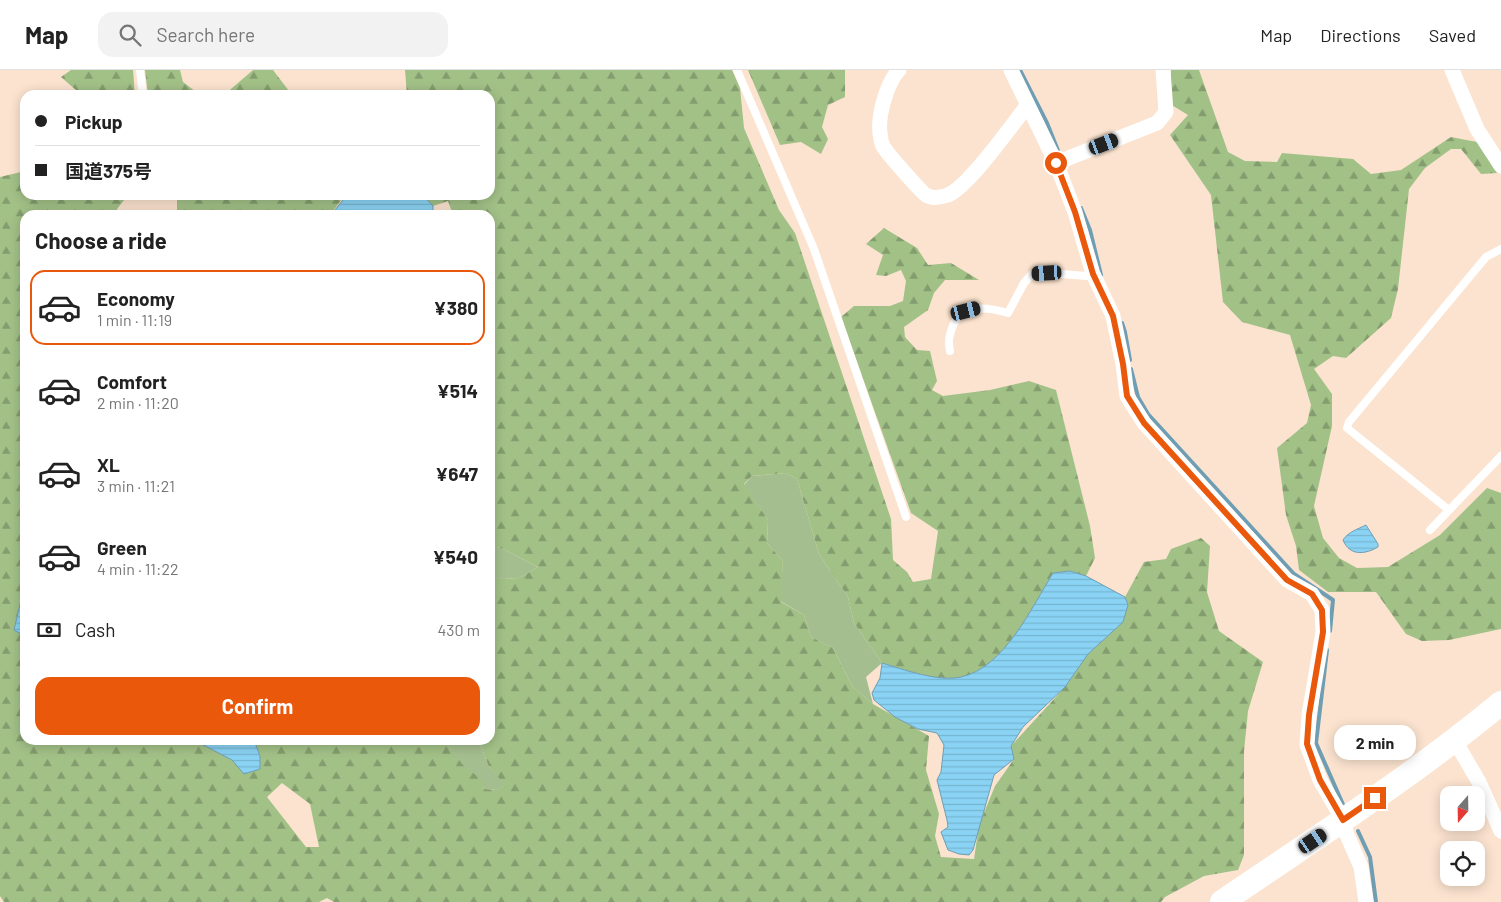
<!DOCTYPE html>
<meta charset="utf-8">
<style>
body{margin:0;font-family:Barlow,"Noto Sans JP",sans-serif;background:#f2f2f2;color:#222;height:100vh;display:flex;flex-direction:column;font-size:19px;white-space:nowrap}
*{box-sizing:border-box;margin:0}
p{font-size:16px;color:#767676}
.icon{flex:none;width:28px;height:28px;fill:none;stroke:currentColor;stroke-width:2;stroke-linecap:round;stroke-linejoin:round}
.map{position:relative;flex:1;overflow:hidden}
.drawer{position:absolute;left:20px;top:140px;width:475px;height:535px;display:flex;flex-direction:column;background:#fff;border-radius:15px;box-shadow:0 2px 12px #0003}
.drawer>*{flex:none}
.banner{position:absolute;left:20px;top:20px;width:475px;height:110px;border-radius:15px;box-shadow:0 2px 12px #0003;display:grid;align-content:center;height:110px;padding:0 15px;background:#fff}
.needle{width:32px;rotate:200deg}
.fabs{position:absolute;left:1440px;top:716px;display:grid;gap:10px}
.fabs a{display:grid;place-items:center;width:45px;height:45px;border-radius:10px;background:#fff;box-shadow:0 2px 12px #0003;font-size:25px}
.end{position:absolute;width:22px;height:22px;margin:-11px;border:6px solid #ea580c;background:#fff;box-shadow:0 0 0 2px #fff}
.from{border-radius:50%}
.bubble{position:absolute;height:35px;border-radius:15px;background:#fff;box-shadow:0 2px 12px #0003;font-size:16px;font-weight:700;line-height:35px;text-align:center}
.car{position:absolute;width:15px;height:30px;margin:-15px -8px;border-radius:6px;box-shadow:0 0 4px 1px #0007;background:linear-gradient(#222 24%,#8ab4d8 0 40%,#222 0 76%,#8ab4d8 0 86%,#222 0)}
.banner b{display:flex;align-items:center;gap:18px;height:48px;font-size:19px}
.banner b+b{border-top:1px solid #e0e0e0}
.banner i{width:12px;height:12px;background:#222}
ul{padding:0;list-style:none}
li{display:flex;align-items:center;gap:15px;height:75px;margin:0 10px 8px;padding:0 5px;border:2px solid transparent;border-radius:15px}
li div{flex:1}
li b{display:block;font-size:19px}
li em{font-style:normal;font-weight:700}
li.active{border-color:#ea580c}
li>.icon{width:45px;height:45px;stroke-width:1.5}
h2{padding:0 15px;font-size:22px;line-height:60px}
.pay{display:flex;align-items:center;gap:12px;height:55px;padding:0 15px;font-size:19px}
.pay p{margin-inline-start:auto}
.action{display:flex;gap:10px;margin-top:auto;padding:10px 15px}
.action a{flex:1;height:58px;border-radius:15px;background:#ea580c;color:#fff;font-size:20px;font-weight:700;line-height:58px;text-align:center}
header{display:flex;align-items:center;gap:30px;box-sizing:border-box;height:70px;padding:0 25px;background:#fff;border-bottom:1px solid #e0e0e0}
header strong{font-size:24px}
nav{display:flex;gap:28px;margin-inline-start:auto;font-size:18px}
.search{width:350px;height:45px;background:#f2f2f2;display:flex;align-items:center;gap:12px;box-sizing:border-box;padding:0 18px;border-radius:15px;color:#767676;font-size:19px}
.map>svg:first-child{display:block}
</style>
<header>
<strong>Map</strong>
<div class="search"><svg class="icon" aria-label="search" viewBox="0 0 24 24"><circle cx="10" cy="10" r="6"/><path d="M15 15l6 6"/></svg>Search here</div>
<nav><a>Map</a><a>Directions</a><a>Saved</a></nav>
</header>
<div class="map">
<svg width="1501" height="832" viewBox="0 0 1501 832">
<defs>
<pattern id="forest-firs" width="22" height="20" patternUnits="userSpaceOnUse" patternTransform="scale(1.25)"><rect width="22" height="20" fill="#a2c187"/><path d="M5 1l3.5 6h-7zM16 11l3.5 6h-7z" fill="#849d6e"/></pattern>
<pattern id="water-rules" width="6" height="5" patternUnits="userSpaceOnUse" patternTransform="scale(1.25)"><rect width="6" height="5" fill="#8ad3f4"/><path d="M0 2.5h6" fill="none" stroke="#77b5d1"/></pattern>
</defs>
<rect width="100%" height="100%" fill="#fbe3cf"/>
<g fill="#a5be8f">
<polygon points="786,403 797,409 819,484 848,527 854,553 882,593 866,607 873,634 852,616 833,578 811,567 804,545 780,531 783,491 767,473 768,450 744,415 752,406"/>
<polygon points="490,475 503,479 538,497 519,508 494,509 490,501"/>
<polygon points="445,670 479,670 488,695 505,714 497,720 484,719 481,710 462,695"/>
</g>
<g fill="url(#forest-firs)" fill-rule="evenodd">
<polygon points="71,0 133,0 135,25 75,25 77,21 61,7"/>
<polygon points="145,0 180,0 183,12 200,25 148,25"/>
<polygon points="253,0 273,0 292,25 224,25"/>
<path d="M405,0H732L740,18L744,58L779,140L795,163L891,449L893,490L907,502L913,512L931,509L938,461L911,443L841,247L854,236H890L903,231L906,211L901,200L886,206L876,205L883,185L866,174L884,158L917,178L928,195L951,193L979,210H945L934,223L928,240L904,257L905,267L917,280L930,281L937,311L932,320L943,326L990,320L1029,311L1056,320L1090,456L1095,488L1086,506L1070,501L1053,503C1032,537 1004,598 961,607C938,612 905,600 882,593L854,553L848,527L819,484L797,409L786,403L752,406L744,414L768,450L767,473L783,491L781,532L804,545L811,567L833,578L852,616L873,634L929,666L926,700L939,744L935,766L941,787L974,789L979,755L995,716L1014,689L1011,676L1065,617L1088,584L1123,552L1128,535L1125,527L1144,492L1166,489L1171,479L1201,468L1210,476L1207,522L1219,561L1263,592L1248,641L1244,681V785L1238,800L1204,806L1165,827L1161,832H334L327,828L319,832H4L0,826V107L25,101V125H128L117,139L118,145H25V513L14,560L25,566V670H194L232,690L260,686L254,670H445L462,694L482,710L484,719L497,720L504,714L488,695L479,670H490V501L494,509L519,508L538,497L503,479L490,475V145H453L448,131L433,136L423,125H490V25H407ZM282,713L310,734L319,777H306L267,727Z"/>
<polygon points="748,0 845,0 845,27 828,35 822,57 828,69 821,84 801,72 780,75"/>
<polygon points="1171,0 1199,0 1228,82 1245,91 1277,92 1282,83 1353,89 1371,104 1401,100 1451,67 1482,73 1497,103 1481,104 1461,79 1451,79 1425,98 1409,119 1398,219 1391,248 1346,288 1333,286 1314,299 1332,324 1332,356 1314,436 1323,468 1339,488 1357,498 1388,497 1440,465 1487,418 1501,423 1501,559 1449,570 1422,571 1406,564 1376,522 1328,522 1299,500 1296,476 1286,445 1277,378 1307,353 1311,335 1290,265 1242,252 1223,232 1211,125 1170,65 1188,45 1170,34"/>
<polygon points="177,125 345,125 330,145 177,145"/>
</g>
<g fill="url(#water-rules)" stroke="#6f9eb3">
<polygon points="347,125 423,125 433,136 433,145 331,145"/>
<path d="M1366,455L1378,474V477C1366,484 1350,487 1343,470C1348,462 1358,459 1366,455Z"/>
<path d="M1070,501L1086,506L1125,527L1128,535L1123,552L1088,584L1065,617L1023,657L1011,676L1014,689L994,705L973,780L969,785L959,784L948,780L941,762L948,757L947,750L937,710L941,702L944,675L937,663L918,659L895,647L874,630L872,623L880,608L882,593C905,600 938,612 961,607C1004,598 1032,537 1053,503Z"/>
<polygon points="25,513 25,566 14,560"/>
<polygon points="194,670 254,670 260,686 260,699 244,704 232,690"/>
</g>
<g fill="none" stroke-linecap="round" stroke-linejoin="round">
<g stroke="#6f9eb3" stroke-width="4">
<polyline points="1020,0 1047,53 1059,83"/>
<polyline points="1081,138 1090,160 1101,205"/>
<polyline points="1122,253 1125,262 1130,290"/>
<polyline points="1131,299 1138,327 1148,344 1294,504 1333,530 1330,561"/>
<polyline points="1327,580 1316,673 1345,739"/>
<polyline points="1358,761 1370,787 1376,832"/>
</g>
<g stroke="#fff" stroke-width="8">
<polyline points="140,0 143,25"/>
<polyline points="737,0 814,179 906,447"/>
<path d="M950,281C948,272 949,267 952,258C960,233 988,237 1008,243L1024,213L1032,204L1047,203L1087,206L1093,204"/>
<polyline points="1449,440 1347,358 1349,352 1486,187 1501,179"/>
<polyline points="1430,460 1501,386"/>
</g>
<g stroke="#fff" stroke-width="15">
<path d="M899,0C886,14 876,50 881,69C881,72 883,77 885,79C888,84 922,123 926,125C932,129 942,127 948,125C969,116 1011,56 1027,36"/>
<polyline points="1011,0 1056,93 1075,142 1093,204 1113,246 1123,294 1127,326 1144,353 1287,510 1312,524 1322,540 1323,562 1309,645 1307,675 1320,710 1343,750 1347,765 1361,797 1366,832"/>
<polyline points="1452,0 1477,59 1501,96"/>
<polyline points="1056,93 1157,53 1166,42 1163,0"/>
<polyline points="1455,671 1479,712 1501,761"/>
</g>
<path stroke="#fff" stroke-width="24" d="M1222,832C1316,768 1413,706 1501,633"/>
</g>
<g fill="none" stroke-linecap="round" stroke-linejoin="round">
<polyline stroke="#ea580c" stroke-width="6" points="1056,93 1075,142 1093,204 1113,246 1123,294 1127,326 1144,353 1235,453 1287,510 1312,524 1322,540 1323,562 1309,645 1307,674 1320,710 1343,750 1375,728"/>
</g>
</svg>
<div class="fabs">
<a><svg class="needle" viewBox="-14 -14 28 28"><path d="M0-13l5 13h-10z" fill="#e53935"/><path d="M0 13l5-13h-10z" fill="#767676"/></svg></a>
<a><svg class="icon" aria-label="locate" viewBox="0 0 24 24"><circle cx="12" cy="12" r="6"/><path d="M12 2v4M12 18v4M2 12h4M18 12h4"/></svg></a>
</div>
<i class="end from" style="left:1056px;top:93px"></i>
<i class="end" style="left:1375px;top:728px"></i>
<div class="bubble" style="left:1334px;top:655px;width:82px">2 min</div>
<i class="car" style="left:1104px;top:74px;rotate:69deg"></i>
<i class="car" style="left:1047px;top:203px;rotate:267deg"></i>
<i class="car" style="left:966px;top:241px;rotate:76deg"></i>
<i class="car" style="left:1313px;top:771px;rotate:56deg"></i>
<div class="banner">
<b><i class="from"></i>Pickup</b>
<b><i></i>国道375号</b>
</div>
<section class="drawer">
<h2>Choose a ride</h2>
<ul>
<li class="active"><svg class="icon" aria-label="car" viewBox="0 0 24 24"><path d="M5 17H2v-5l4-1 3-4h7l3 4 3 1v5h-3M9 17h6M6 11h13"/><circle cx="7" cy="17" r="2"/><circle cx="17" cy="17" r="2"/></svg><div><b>Economy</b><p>1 min · 11:19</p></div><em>¥380</em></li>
<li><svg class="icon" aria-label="car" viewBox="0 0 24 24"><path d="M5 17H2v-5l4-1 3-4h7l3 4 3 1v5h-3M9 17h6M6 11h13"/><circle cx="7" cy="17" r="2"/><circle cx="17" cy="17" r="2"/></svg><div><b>Comfort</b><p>2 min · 11:20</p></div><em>¥514</em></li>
<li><svg class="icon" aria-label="car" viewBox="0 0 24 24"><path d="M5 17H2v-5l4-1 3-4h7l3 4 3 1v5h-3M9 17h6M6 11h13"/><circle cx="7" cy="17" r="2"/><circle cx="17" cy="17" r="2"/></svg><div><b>XL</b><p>3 min · 11:21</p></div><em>¥647</em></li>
<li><svg class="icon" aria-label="car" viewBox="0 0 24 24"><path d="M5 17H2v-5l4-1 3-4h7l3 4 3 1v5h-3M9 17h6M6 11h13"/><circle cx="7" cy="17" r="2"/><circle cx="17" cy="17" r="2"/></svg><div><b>Green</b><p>4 min · 11:22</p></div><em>¥540</em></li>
</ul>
<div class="pay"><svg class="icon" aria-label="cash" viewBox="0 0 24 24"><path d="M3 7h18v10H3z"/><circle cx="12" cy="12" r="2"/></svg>Cash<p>430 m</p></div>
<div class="action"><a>Confirm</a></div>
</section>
</div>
